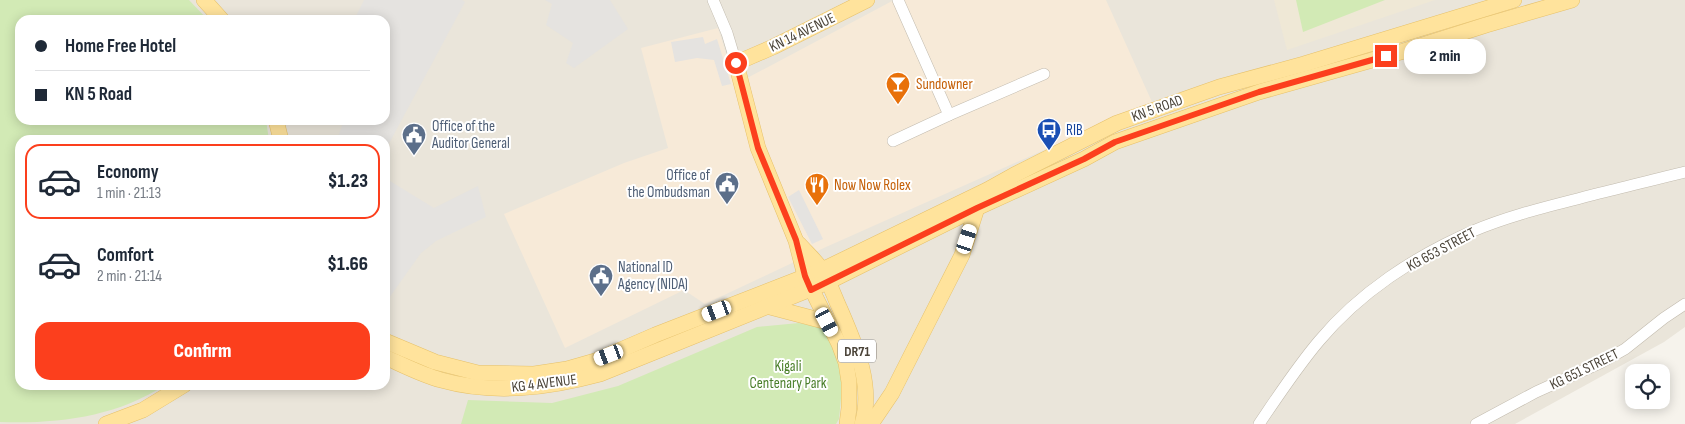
<!DOCTYPE html>
<meta charset="utf-8">
<style>
body{margin:0;font-family:"Sofia Sans Condensed",sans-serif;background:#f2f2f3;color:#1f2937;height:100vh;display:flex;flex-direction:column;font-size:19px;white-space:nowrap}
*{box-sizing:border-box;margin:0}
p{font-size:16px;color:#747a83}
.icon{flex:none;width:28px;height:28px;fill:none;stroke:currentColor;stroke-width:2;stroke-linecap:round;stroke-linejoin:round}
.map{position:relative;flex:1;overflow:hidden}
.details{position:absolute;left:15px;top:135px;width:375px;height:255px;display:flex;flex-direction:column;background:#fff;border-radius:15px;box-shadow:0 2px 12px #0003}
.details>*{flex:none}
.banner{position:absolute;left:15px;top:15px;width:375px;height:110px;border-radius:15px;box-shadow:0 2px 12px #0003;display:grid;align-content:center;height:110px;padding:0 20px;background:#fff}
.buttons{position:absolute;left:1625px;top:364px;display:grid;gap:10px}
.buttons a{display:grid;place-items:center;width:45px;height:45px;border-radius:10px;background:#fff;box-shadow:0 2px 12px #0003;font-size:25px}
.end{position:absolute;width:22px;height:22px;margin:-11px;border:6px solid #fc3f1d;background:#fff;box-shadow:0 0 0 2px #fff}
.from{border-radius:50%}
.bubble{position:absolute;height:35px;border-radius:15px;background:#fff;box-shadow:0 2px 12px #0003;font-size:16px;font-weight:800;line-height:35px;text-align:center}
.car{position:absolute;width:15px;height:30px;margin:-15px -8px;border-radius:6px;box-shadow:0 0 4px 1px #0007;background:linear-gradient(#fff 24%,#345 0 40%,#fff 0 76%,#345 0 86%,#fff 0)}
.banner b{display:flex;align-items:center;gap:18px;height:48px;font-size:19px}
.banner b+b{border-top:1px solid #e0e1e3}
.banner i{width:12px;height:12px;background:#1f2937}
ul{padding:9px 0 0;list-style:none}
li{display:flex;align-items:center;gap:15px;height:75px;margin:0 10px 8px;padding:0 10px;border:2px solid transparent;border-radius:15px}
li div{flex:1}
li b{display:block;font-size:19px}
li em{font-style:normal;font-weight:800}
li.current{border-color:#fc3f1d}
li>.icon{width:45px;height:45px;stroke-width:1.5}
.cta{display:flex;gap:10px;margin-top:auto;padding:10px 20px}
.cta a{flex:1;height:58px;border-radius:15px;background:#fc3f1d;color:#fff;font-size:20px;font-weight:800;line-height:58px;text-align:center}
.map>svg:first-child{display:block}
</style>
<div class="map">
<svg width="1685" height="424" viewBox="0 0 1685 424">
<rect width="100%" height="100%" fill="#f6f3ec"/>
<path fill="#eae5da" fill-rule="evenodd" d="M0,0H1685V327L1664,342L1515,424H0ZM20,20H385V120H20ZM20,140H385V385H20Z"/>
<polygon fill="#f7ead8" points="894,0 1106,0 1152,102 826,247 705,304 684,290 565,348 504,214 624,163 668,148 641,48 718,28 736,84"/>
<polygon fill="#efe8d6" points="1274,0 1435,0 1287,50"/>
<g fill="#d2eab5">
<path d="M0,0H189L208,20H20V120H266L269,140H20V385H165C116,417 58,424 0,422Z"/>
<polygon points="1296,0 1385,0 1303,32"/>
<polygon points="799,323 823,328 834,351 843,378 839,419 836,424 461,424 468,400 552,403 618,386 757,327"/>
</g>
<g fill="#e5e3e0">
<polygon points="364,0 462,0 465,2 385,151 385,140 337,140 344,120 385,120 385,20 354,20"/>
<polygon points="545,0 610,0 628,29 574,68 566,63 573,43 546,25 552,4"/>
<polygon points="703,37 705,44 717,39 731,84 722,86 714,60 697,58 675,62 671,42"/>
<polygon points="385,178 434,208 478,186 486,217 436,241 421,253 389,298 385,295"/>
<polygon points="799,190 823,239 812,244 788,197"/>
</g>
<g fill="none" stroke-linecap="round" stroke-linejoin="round">
<defs>
<g id="minor">
<polyline points="713,0 727,33 736,63"/>
<polyline points="898,0 949,115"/>
<polyline points="893,141 949,115 1044,74"/>
<path d="M1259,424C1278,396 1297,367 1319,341C1359,293 1415,256 1473,231C1513,214 1555,205 1596,194C1626,187 1655,179 1685,172"/>
<polyline points="1476,424 1536,392 1600,363 1625,349 1664,318 1685,304"/>
</g>
<g id="major">
<polyline points="204,0 222,20"/>
<polyline points="276,120 281,140"/>
<path d="M799,244C806,252 816,261 822,270C829,281 834,296 840,309C855,344 874,385 862,424"/>
<polyline points="770,307 827,322"/>
<polyline points="385,341 435,362 478,373 534,374 567,369 595,361 655,335 822,270 987,190 1014,175 1117,123 1219,87 1304,64 1514,0"/>
<path d="M385,357C403,365 422,375 441,380C494,395 548,388 600,374L828,282L977,208L1084,159L1115,142L1259,92L1404,51L1486,25L1572,0"/>
<polyline points="106,424 143,410 184,385"/>
<polyline points="847,424 849,408 849,382 846,363 839,344 805,276 796,241 758,148 736,63 773,47 867,0"/>
<polyline points="871,424 892,393 962,255 977,208"/>
</g>
</defs>
<use href="#minor" stroke="#c2bbae" stroke-width="12"/>
<use href="#major" stroke="#e6c16a" stroke-width="16"/>
<use href="#minor" stroke="#fff" stroke-width="11"/>
<use href="#major" stroke="#ffe39c" stroke-width="15"/>
</g>
<g fill="none" stroke-linecap="round" stroke-linejoin="round">
<polyline stroke="#fc3f1d" stroke-width="6" points="736,63 758,148 796,240 805,276 811,290 977,208 1084,159 1115,142 1259,92 1386,56"/>
</g>
<defs>
<symbol id="bar-pin" viewBox="-11 -11 22 30"><path d="M0 17L-7.5 6A9.5 9.5 0 1 1 7.5 6Z" fill="#e8710a" stroke="#fff"/><path d="M-6-5H6L.8 .8V4.5H3.5V6h-7V4.5H-.8V.8Z" fill="#fff"/></symbol>
<symbol id="bus-pin" viewBox="-11 -11 22 30"><path d="M0 17L-7.5 6A9.5 9.5 0 1 1 7.5 6Z" fill="#1a4fb4" stroke="#fff"/><path d="M-5-6H5V4H4V6H2V4H-2V6H-4V4H-5ZM-3.5-4V0h7V-4ZM-3.5 1.2v1.5H-2V1.2ZM2 1.2v1.5H3.5V1.2Z" fill="#fff"/></symbol>
<symbol id="civic-pin" viewBox="-11 -11 22 30"><path d="M0 17L-7.5 6A9.5 9.5 0 1 1 7.5 6Z" fill="#5c6f8a" stroke="#fff"/><path d="M-.6-6.5H3V-4.5H.6V-3L4-1V1h2V6H-6V1h2V-1L-.6-3ZM-1.2 2.5V6h2.4V2.5Z" fill="#fff"/></symbol>
<symbol id="restaurant-pin" viewBox="-11 -11 22 30"><path d="M0 17L-7.5 6A9.5 9.5 0 1 1 7.5 6Z" fill="#e8710a" stroke="#fff"/><path d="M-5-6h1v4h1v-4h1v4h1v-4h1v5L-1.5 .5V6h-2V.5L-5-1ZM5-6V6H3V1.5H1.5Q1.5-4 5-6Z" fill="#fff"/></symbol>
</defs>
<g fill-rule="evenodd">
<use href="#bar-pin" x="884" y="70" width="28" height="38"/>
<use href="#bus-pin" x="1035" y="116" width="28" height="38"/>
<use href="#civic-pin" x="400" y="121" width="28" height="38"/>
<use href="#civic-pin" x="713" y="170" width="28" height="38"/>
<use href="#restaurant-pin" x="803" y="171" width="28" height="38"/>
<use href="#civic-pin" x="587" y="262" width="28" height="38"/>
</g>
<g text-anchor="middle" stroke-width="4" stroke-linejoin="round" paint-order="stroke">
<rect fill="#fff" stroke="#817c74" stroke-width="1" x="838" y="339.5" width="38" height="23" rx="4"/>
<g font-size="14" font-weight="bold" fill="#4b4439">
<text x="857" y="356">DR71</text>
</g>
<g font-size="15" fill="#4b4439" stroke="#fff">
<text transform="translate(802 32) rotate(-26)" y="5">KN 14 AVENUE</text>
<text transform="translate(1157 108) rotate(-20)" y="5">KN 5 ROAD</text>
<text transform="translate(1441 249) rotate(-28)" y="5">KG 653 STREET</text>
<text transform="translate(1584 369) rotate(-26)" y="5">KG 651 STREET</text>
<text transform="translate(544 383) rotate(-7)" y="5">KG 4 AVENUE</text>
</g>
<g font-size="15" fill="#c56008" stroke="#fff" text-anchor="start">
<text x="916" y="89">Sundowner</text>
<text x="834" y="190">Now Now Rolex</text>
</g>
<g font-size="15" fill="#4e5e75" stroke="#fff" text-anchor="start">
<text x="432" y="131">Office of the<tspan x="432" dy="17">Auditor General</tspan></text>
<text x="710" y="180" text-anchor="end">Office of<tspan x="710" dy="17">the Ombudsman</tspan></text>
<text x="618" y="272">National ID<tspan x="618" dy="17">Agency (NIDA)</tspan></text>
</g>
<g font-size="15" fill="#164399" stroke="#fff" text-anchor="start">
<text x="1066" y="135">RIB</text>
</g>
<g font-size="15" fill="#4a7f2a" stroke="#fff">
<text x="788" y="371">Kigali<tspan x="788" dy="17">Centenary Park</tspan></text>
</g>
</g>
</svg>
<div class="buttons">
<a><svg class="icon" aria-label="locate" viewBox="0 0 24 24"><circle cx="12" cy="12" r="6"/><path d="M12 2v4M12 18v4M2 12h4M18 12h4"/></svg></a>
</div>
<i class="end from" style="left:736px;top:63px"></i>
<i class="end" style="left:1386px;top:56px"></i>
<div class="bubble" style="left:1404px;top:39px;width:82px">2 min</div>
<i class="car" style="left:967px;top:239px;rotate:18deg"></i>
<i class="car" style="left:717px;top:311px;rotate:249deg"></i>
<i class="car" style="left:827px;top:322px;rotate:152deg"></i>
<i class="car" style="left:609px;top:355px;rotate:249deg"></i>
<div class="banner">
<b><i class="from"></i>Home Free Hotel</b>
<b><i></i>KN 5 Road</b>
</div>
<section class="details">
<ul>
<li class="current"><svg class="icon" aria-label="car" viewBox="0 0 24 24"><path d="M5 17H2v-5l4-1 3-4h7l3 4 3 1v5h-3M9 17h6M6 11h13"/><circle cx="7" cy="17" r="2"/><circle cx="17" cy="17" r="2"/></svg><div><b>Economy</b><p>1 min · 21:13</p></div><em>$1.23</em></li>
<li><svg class="icon" aria-label="car" viewBox="0 0 24 24"><path d="M5 17H2v-5l4-1 3-4h7l3 4 3 1v5h-3M9 17h6M6 11h13"/><circle cx="7" cy="17" r="2"/><circle cx="17" cy="17" r="2"/></svg><div><b>Comfort</b><p>2 min · 21:14</p></div><em>$1.66</em></li>
</ul>
<div class="cta"><a>Confirm</a></div>
</section>
</div>
